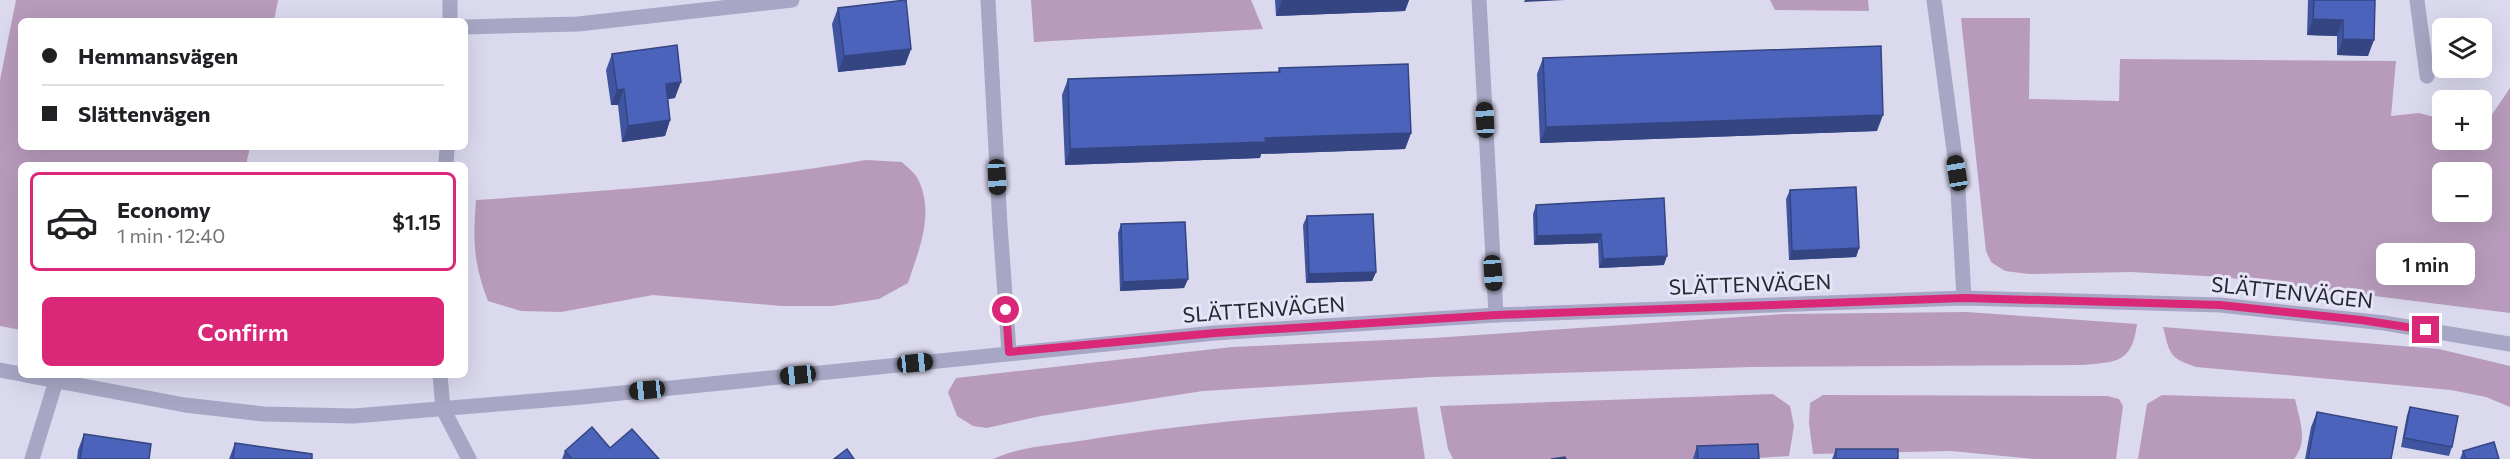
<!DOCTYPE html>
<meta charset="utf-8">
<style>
body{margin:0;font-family:Commissioner,sans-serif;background:#f6f6f6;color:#202124;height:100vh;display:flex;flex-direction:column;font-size:22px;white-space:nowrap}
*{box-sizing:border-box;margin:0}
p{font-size:20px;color:#757577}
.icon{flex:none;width:33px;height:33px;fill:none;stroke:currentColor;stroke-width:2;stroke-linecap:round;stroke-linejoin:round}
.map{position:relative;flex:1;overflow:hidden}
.side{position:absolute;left:18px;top:162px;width:450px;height:216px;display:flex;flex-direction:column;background:#fff;border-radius:9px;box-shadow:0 6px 24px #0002}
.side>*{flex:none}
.guide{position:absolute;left:18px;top:18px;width:450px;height:132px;border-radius:9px;box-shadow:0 6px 24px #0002;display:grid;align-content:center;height:132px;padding:0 24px;background:#fff}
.fabs{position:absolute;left:2432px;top:18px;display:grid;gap:12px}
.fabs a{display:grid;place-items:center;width:60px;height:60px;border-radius:9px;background:#fff;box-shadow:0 6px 24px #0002;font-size:30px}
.end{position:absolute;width:27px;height:27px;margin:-14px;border:8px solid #db2777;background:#fff;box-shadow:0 0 0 3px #fff}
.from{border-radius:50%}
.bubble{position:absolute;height:42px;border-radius:9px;background:#fff;box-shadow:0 6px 24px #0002;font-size:20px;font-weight:600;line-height:42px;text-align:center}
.car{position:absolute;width:18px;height:36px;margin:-18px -9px;border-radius:8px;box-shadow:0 0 4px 2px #0007;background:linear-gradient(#222 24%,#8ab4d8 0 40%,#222 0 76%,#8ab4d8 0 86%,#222 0)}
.guide b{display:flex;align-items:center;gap:21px;height:57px;font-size:22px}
.guide b+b{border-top:2px solid #e0e0e0}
.guide i{width:15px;height:15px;background:#202124}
ul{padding:10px 0 0;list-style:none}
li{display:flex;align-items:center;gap:18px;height:99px;margin:0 12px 9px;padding:0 12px;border:3px solid transparent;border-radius:9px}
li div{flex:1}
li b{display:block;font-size:22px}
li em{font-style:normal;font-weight:600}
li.current{border-color:#db2777}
li>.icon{width:54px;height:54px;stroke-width:1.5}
.primary-button{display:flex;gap:12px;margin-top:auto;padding:12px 24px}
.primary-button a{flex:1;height:69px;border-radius:9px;background:#db2777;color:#fff;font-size:24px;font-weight:600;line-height:69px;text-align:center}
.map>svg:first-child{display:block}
</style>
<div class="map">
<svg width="2510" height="459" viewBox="0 0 2510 459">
<rect width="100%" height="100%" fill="#dbd9ee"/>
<g fill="#b89bbc" fill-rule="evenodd">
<polygon points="16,0 278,0 274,21 21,21 21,147 250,147 246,165 21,165 21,330 0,326 0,80"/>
<polygon points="1031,0 1251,0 1263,29 1034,42"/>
<polygon points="1770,0 1868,0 1869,11 1775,10"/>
<path d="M1961,18H2030L2029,99L2119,101L2120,59L2396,61L2391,116L2419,113L2442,119V140H2481V121L2491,116L2510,88V313L2223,277L2131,272L2029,274L2005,271L1991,262L1986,251ZM2442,172H2481V212H2442Z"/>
<path d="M866,160L902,162C907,167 915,173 918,179C935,214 919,249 908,283L879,299L832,306H781L653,295L561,312L521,311L488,301C473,262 473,240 476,200C606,191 736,182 866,160Z"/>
<path d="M1967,312L2137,324C2132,363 2117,362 2082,365L1751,367L1432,377L1203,391L1041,416L987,428L973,426L957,416L948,392L956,378L1232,347L1433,338L1784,314Z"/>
<path d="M2163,327L2439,349L2510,366V407L2486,397L2451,390L2196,367C2169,358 2170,354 2163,327Z"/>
<polygon points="1773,394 1790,406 1794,426 1789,456 1742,459 1453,459 1448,449 1440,406"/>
<polygon points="1823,395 2107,396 2119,399 2123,406 2116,459 2035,459 1951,451 1813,454 1809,423 1810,403"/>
<path d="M2162,395L2295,399C2299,418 2309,442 2294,459H2138L2147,404Z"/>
<path d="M1417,407L1425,459H993C1020,446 1056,445 1086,440C1197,422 1306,414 1417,407Z"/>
</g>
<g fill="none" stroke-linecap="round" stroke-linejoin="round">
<g stroke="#a7a7c5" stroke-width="15">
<polyline points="450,0 450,21"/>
<polyline points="988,0 1000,225 1009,352"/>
<polyline points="1479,0 1496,315"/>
<polyline points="1934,0 1957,173 1964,298"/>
<polyline points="2417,0 2427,76"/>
<polyline points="465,27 578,24 792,0"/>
<polyline points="446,165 447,147"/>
<polyline points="0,370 21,374"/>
<polyline points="25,375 185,405 264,414 354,416 582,397 1215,333 1496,315 1964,298 2220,305 2384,323 2510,344"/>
<polyline points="440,375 443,409 469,459"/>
<polyline points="32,459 56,381"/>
</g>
</g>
<g fill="#4055a0">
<polygon points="1275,0 1409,0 1405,11 1276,16"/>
<polygon points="2308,0 2375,0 2368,56 2337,55 2337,36 2307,35"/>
<polygon points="838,8 911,49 905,65 838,72 832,24"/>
<polygon points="612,54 675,98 668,99 670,120 665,136 622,142 618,105 611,105 606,70"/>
<polygon points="1543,58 1877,131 1540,143 1537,74"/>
<polygon points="1279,68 1411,133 1405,149 1261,154 1260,158 1065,165 1062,95 1068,79 1278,72"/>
<polygon points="1790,190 1859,248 1856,257 1789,260 1786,199"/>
<polygon points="1664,198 1664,265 1599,268 1598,243 1534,245 1533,214 1536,205"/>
<polygon points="1307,216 1376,272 1372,281 1306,283 1303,225"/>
<polygon points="1121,224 1188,279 1184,288 1120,291 1118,233"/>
<polygon points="2410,407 2452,447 2449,456 2401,447 2407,415"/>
<polygon points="2317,412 2391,459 2305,459 2311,427"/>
<polygon points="84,434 149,459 77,459 78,450"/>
<polygon points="235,443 312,459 229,459"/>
<polygon points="1697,446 1759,459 1693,459"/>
<polygon points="610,448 659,459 562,459 565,451"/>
<polygon points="1836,449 1898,459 1832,459"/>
<polygon points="2463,451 2499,459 2460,459"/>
</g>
<g fill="#344582">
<polygon points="1282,0 1409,0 1405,11 1276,16"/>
<polygon points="1525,0 1565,0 1524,2"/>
<polygon points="2313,19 2343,20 2337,36 2307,35"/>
<polygon points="2343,39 2374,40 2368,56 2337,55"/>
<polygon points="911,49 905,65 838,72 844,56"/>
<polygon points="681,82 675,98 660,100 666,84"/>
<polygon points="624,89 618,105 611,105 617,90"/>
<polygon points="1883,115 1877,131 1540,143 1546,127"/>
<polygon points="670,120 665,136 622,142 628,126"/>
<polygon points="1411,133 1405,149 1261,154 1260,158 1065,165 1070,149 1265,138"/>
<polygon points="1601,234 1598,243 1534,245 1537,236"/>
<polygon points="1859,248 1856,257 1789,260 1792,251"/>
<polygon points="1667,256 1664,265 1599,268 1603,259"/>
<polygon points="1376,272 1372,281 1306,283 1309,274"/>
<polygon points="1188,279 1184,288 1120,291 1123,282"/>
</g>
<g fill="#4b63ba" stroke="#344582" stroke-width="1.5">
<polygon points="906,0 911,49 844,56 838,8"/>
<polygon points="2314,0 2375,0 2374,40 2343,39 2343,20 2313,19"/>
<polygon points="677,45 681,82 666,84 670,120 628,126 624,89 617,90 612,54"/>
<polygon points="1881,46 1883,115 1546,127 1543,58"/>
<polygon points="1408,64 1411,133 1265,138 1266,142 1070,149 1068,79 1280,72 1279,68"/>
<polygon points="1856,187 1859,248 1792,251 1790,190"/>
<polygon points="1664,198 1667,256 1603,259 1601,234 1537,236 1536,205"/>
<polygon points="1373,214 1376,272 1309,274 1307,216"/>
<polygon points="1185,222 1188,279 1123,282 1121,224"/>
<polygon points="2410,407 2458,416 2452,447 2404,438"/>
<polygon points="2317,412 2397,427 2391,459 2308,459"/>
<polygon points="592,427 610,448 632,429 659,459 572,459 565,451"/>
<polygon points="84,434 151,444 149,459 80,459"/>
<polygon points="2494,442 2499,459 2466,459 2463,451"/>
<polygon points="235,443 312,454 312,459 233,459"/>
<polygon points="1758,444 1759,459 1698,459 1697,446"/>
<polygon points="847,449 854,459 834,459"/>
<rect x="1836" y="449" width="62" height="10"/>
<polygon points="1565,457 1566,459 1551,459"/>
</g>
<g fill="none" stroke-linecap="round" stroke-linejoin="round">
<polyline stroke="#db2777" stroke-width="8" points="1006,310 1009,352 1215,333 1496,315 1964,298 2220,305 2361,320 2426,330"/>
</g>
<g text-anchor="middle" stroke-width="6" stroke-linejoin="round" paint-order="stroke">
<g font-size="21" fill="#272832" stroke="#e6e5f7">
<text transform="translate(1750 285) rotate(-2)" y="7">SLÄTTENVÄGEN</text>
<text transform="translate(2292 293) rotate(6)" y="7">SLÄTTENVÄGEN</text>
<text transform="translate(1264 310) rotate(-4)" y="7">SLÄTTENVÄGEN</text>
</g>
</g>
</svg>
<div class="fabs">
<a><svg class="icon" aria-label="layers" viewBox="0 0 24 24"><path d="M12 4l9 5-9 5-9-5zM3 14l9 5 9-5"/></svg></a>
<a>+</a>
<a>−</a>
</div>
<i class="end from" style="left:1006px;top:310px"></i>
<i class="end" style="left:2426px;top:330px"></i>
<div class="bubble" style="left:2376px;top:243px;width:99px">1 min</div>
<i class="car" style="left:1485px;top:120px;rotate:357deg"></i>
<i class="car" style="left:1957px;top:173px;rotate:351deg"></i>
<i class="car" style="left:997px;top:177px;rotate:177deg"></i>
<i class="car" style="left:1493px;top:273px;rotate:176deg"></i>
<i class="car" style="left:915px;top:363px;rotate:84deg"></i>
<i class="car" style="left:798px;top:375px;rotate:264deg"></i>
<i class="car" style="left:647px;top:390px;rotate:264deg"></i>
<div class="guide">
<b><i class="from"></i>Hemmansvägen</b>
<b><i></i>Slättenvägen</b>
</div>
<section class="side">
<ul>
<li class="current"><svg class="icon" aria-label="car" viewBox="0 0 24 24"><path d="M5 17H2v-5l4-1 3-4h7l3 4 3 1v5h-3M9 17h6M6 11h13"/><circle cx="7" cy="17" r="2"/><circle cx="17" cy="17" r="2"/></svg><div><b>Economy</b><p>1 min · 12:40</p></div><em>$1.15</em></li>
</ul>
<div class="primary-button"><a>Confirm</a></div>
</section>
</div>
